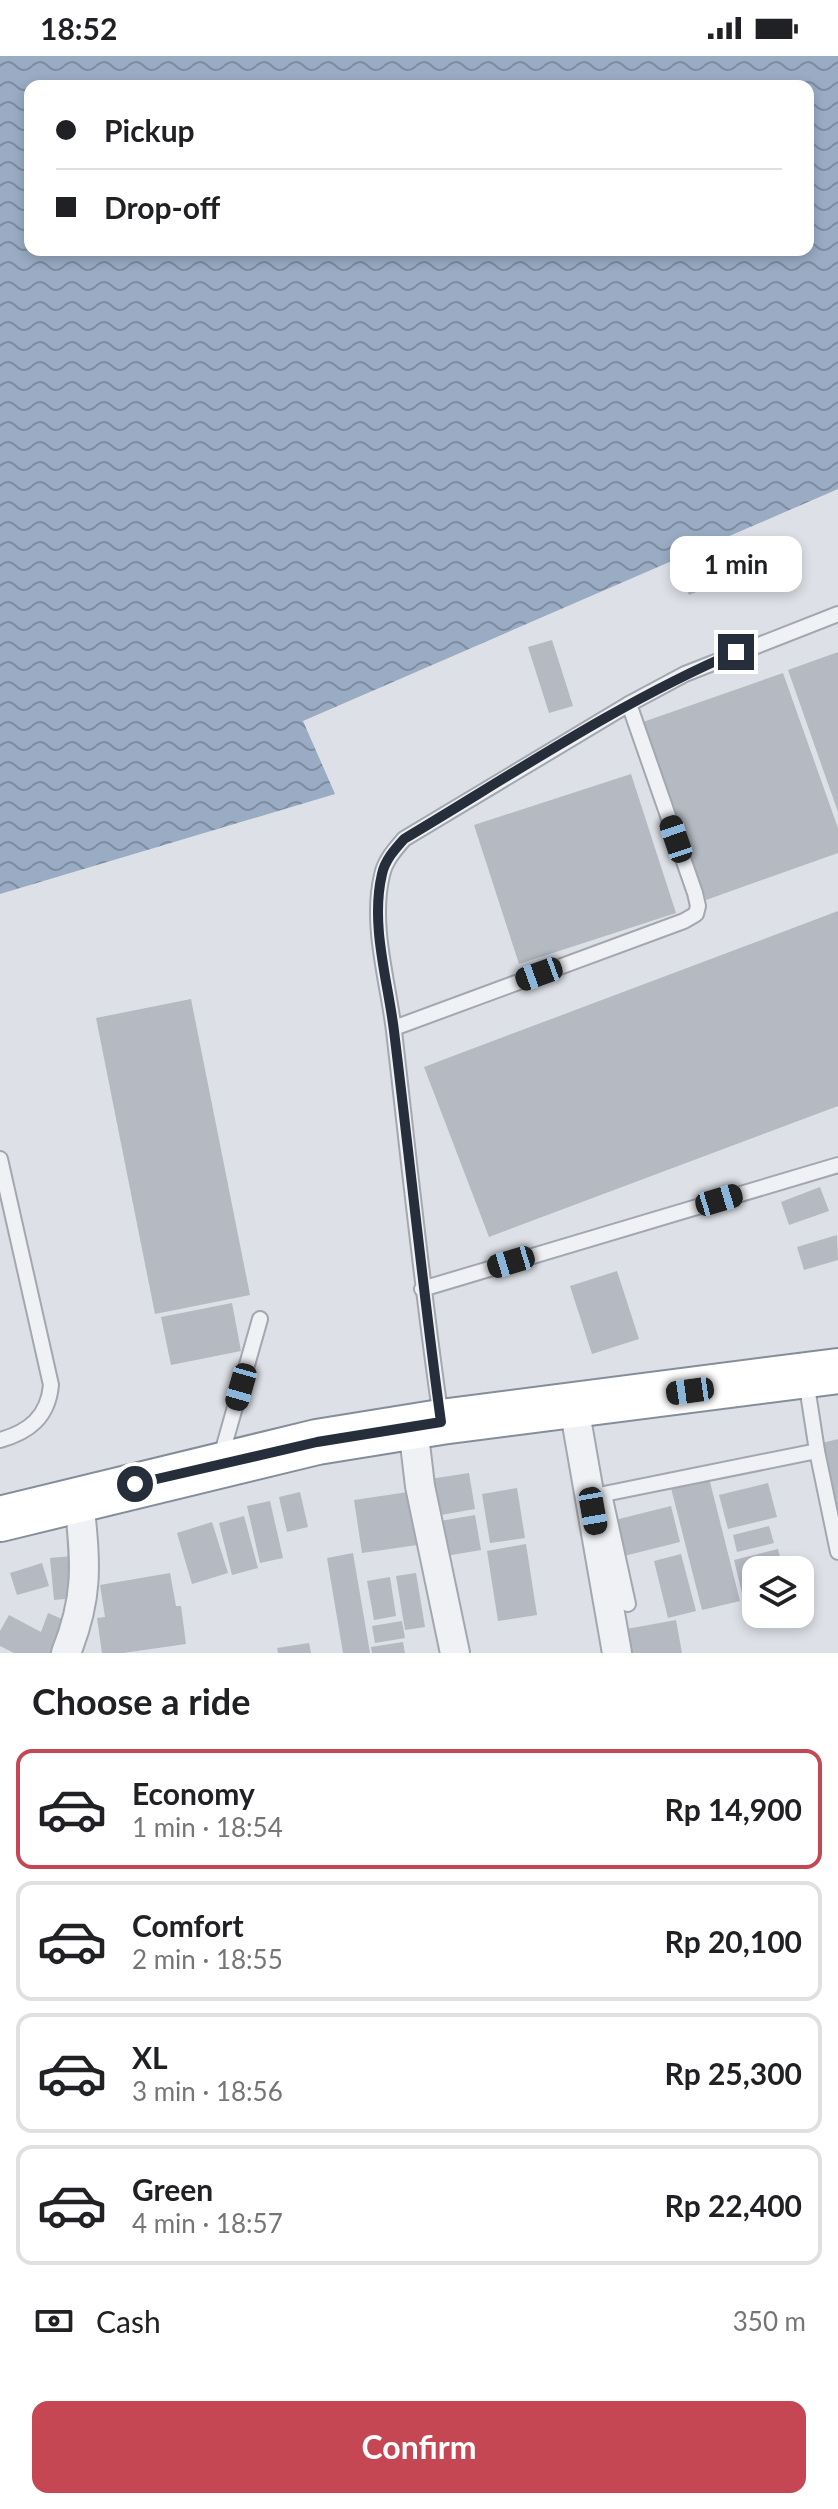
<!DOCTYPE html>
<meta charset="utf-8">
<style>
body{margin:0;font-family:Lato,sans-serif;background:#f6f6f6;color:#202124;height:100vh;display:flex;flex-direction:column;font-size:30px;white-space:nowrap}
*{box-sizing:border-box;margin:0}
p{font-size:26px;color:#757577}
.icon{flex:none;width:44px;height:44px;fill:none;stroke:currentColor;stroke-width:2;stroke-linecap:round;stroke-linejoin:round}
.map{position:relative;height:1597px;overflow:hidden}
.details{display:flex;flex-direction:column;background:#fff;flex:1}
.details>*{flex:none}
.banner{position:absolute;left:24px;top:24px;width:790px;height:176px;border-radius:16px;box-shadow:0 4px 12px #0003;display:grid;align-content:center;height:176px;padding:0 32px;background:#fff}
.tools{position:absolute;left:742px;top:1500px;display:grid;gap:16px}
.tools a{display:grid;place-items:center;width:72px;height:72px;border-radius:16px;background:#fff;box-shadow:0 4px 12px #0003;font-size:40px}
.end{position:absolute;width:36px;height:36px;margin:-18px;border:10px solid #272e3b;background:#fff;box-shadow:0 0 0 4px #fff}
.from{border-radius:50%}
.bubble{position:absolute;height:56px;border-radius:16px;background:#fff;box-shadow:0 4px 12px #0003;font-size:26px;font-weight:700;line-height:56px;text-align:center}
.car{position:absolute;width:24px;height:48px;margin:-24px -12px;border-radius:10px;box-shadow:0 0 6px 2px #0007;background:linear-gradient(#222 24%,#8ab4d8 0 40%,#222 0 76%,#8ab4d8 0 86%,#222 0)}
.banner b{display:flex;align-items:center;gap:28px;height:76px;font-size:30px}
.banner b+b{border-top:2px solid #e0e0e0}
.banner i{width:20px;height:20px;background:#202124}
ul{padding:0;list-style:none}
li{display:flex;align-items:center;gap:24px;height:120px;margin:0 16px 12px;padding:0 16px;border:4px solid #e0e0e0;border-radius:16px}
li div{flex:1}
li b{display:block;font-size:30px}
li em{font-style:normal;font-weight:700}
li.on{border-color:#c64754}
li>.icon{width:72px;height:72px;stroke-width:1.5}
h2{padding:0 32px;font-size:36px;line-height:96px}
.pay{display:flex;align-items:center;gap:20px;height:88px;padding:0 32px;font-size:30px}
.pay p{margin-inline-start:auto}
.primary-button{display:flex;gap:16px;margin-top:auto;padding:16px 32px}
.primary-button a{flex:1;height:92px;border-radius:16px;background:#c64754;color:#fff;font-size:32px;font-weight:700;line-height:92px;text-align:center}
.status{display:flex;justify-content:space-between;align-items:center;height:56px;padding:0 40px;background:#fff;direction:ltr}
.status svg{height:22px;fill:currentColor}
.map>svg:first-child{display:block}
</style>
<div class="status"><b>18:52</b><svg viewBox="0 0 49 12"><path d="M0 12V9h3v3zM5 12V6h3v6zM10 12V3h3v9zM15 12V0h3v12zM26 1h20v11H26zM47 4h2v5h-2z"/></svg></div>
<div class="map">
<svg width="838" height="1597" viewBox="0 0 838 1597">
<defs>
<pattern id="water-waves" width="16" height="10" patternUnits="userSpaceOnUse" patternTransform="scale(2)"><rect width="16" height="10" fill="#99acc4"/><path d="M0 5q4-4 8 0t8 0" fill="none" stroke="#7d8ca0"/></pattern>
</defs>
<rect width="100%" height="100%" fill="#dde0e6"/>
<path fill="url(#water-waves)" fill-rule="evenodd" d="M0,0H838V433L303,665L335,738L0,838ZM30,30H808V194H30Z"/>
<g fill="#b4b9c2">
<polygon points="724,493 735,520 689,539 678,512"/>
<polygon points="552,584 573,650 549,657 528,591"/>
<polygon points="838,596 838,756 788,614"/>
<polygon points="783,617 838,772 838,797 706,844 643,666"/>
<polygon points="631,718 676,857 519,908 474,769"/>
<polygon points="838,855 838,1050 489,1181 424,1011"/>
<polygon points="191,943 250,1239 155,1258 96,962"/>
<polygon points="820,1131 829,1155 789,1169 781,1146"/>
<polygon points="837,1179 838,1204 804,1214 797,1191"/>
<polygon points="617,1215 639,1283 592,1298 570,1230"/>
<polygon points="232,1247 241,1295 171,1309 161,1261"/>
<polygon points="838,1383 838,1461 837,1461 822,1387"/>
<polygon points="469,1417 475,1453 435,1460 430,1423"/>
<polygon points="709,1422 740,1545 702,1554 671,1432"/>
<polygon points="768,1427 777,1461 728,1473 719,1439"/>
<polygon points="517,1432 525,1482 490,1487 482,1438"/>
<polygon points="300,1436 308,1471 287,1476 279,1441"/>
<polygon points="408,1436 417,1489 362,1497 354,1444"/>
<polygon points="270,1445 283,1502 260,1507 247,1450"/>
<polygon points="671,1450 680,1486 624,1500 615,1464"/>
<polygon points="475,1459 481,1494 446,1500 440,1465"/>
<polygon points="244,1460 258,1512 232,1519 219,1467"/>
<polygon points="212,1466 228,1517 192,1528 177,1477"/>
<polygon points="769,1470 774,1487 737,1496 733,1479"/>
<polygon points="526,1488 537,1559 498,1565 487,1495"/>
<polygon points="778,1493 783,1514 756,1514 756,1556 747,1558 734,1504"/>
<polygon points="353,1497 370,1597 343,1597 327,1502"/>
<polygon points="681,1498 696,1555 668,1562 654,1505"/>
<polygon points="72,1500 75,1542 54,1544 50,1502"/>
<polygon points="42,1507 49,1530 17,1539 10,1517"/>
<polygon points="170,1517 176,1550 181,1550 186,1588 123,1597 102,1597 97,1562 105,1561 100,1529"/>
<polygon points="416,1517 425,1571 405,1574 396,1520"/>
<polygon points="390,1521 396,1560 374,1564 367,1525"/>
<polygon points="48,1557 69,1566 55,1597 14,1597 0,1590 0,1575 9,1559 41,1576"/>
<polygon points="676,1564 682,1597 626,1597 621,1574"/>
<polygon points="402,1565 405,1582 375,1587 372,1570"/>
<polygon points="403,1586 405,1597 372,1597 371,1591"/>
<polygon points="309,1587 311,1597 278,1597 277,1592"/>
</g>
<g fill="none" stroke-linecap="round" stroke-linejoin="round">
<defs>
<g id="service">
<polyline points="394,972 684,865 696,858 698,850 695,837 629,648"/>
<path d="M0,1103L51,1329C48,1361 29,1376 0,1384"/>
<polyline points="422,1233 838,1109"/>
<polyline points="806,1324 817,1395 838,1496"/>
<path d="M441,1362C422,1233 409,1104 394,975C388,925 370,869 382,819C385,804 395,794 404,783L629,648L685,618L838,558"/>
<polyline points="220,1404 260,1263"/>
<polyline points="628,1548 604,1438 817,1395"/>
</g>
<g id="minor">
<polyline points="574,1351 617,1597"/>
<polyline points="413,1371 420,1430 455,1597"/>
<path d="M66,1597C90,1537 85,1505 79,1442"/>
</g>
<polyline id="trunk" points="0,1463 317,1386 441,1366 838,1315"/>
</defs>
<use href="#service" stroke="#a3a7af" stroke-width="18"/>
<use href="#minor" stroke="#a3a7af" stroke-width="32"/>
<use href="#trunk" stroke="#858d9c" stroke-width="48"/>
<use href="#service" stroke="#eff1f5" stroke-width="14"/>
<use href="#minor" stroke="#eff1f5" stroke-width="28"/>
<use href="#trunk" stroke="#fff" stroke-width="44"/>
</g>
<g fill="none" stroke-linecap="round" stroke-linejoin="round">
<path stroke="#272e3b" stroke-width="10" d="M135,1428L317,1386L441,1366C423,1236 410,1105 394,975C388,925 370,869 382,818C385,804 395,793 404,783C513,718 620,646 736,596"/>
</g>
</svg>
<div class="tools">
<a><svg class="icon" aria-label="layers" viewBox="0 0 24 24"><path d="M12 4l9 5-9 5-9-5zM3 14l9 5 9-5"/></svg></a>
</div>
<i class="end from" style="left:135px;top:1428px"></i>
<i class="end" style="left:736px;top:596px"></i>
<div class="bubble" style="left:670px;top:480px;width:132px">1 min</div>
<i class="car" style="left:676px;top:783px;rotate:341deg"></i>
<i class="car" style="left:539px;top:918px;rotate:250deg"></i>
<i class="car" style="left:719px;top:1144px;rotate:73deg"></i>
<i class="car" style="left:511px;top:1206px;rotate:253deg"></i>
<i class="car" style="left:241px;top:1331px;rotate:196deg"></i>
<i class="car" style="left:690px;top:1335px;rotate:262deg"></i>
<i class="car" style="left:593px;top:1455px;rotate:170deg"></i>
<div class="banner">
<b><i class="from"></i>Pickup</b>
<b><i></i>Drop-off</b>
</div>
</div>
<section class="details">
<h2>Choose a ride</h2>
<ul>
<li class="on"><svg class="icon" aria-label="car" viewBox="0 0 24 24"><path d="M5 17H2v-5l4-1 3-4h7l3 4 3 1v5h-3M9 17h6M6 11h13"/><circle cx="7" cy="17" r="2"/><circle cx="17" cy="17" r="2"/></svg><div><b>Economy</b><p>1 min · 18:54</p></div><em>Rp 14,900</em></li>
<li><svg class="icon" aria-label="car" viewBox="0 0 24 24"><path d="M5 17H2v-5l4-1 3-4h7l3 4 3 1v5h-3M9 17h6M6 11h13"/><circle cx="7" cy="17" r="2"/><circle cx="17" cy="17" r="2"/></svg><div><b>Comfort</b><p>2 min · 18:55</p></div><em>Rp 20,100</em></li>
<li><svg class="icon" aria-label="car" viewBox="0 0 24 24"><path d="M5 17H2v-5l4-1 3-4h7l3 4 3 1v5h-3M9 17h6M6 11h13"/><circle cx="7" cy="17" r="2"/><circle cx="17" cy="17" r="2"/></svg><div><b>XL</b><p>3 min · 18:56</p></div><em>Rp 25,300</em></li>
<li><svg class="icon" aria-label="car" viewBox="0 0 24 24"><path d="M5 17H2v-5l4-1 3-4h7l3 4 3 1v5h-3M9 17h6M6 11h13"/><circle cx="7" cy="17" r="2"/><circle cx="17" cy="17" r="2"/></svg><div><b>Green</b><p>4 min · 18:57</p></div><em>Rp 22,400</em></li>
</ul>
<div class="pay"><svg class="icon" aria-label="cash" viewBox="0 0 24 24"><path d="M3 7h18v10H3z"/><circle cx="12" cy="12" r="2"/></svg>Cash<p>350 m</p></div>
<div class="primary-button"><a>Confirm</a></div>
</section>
